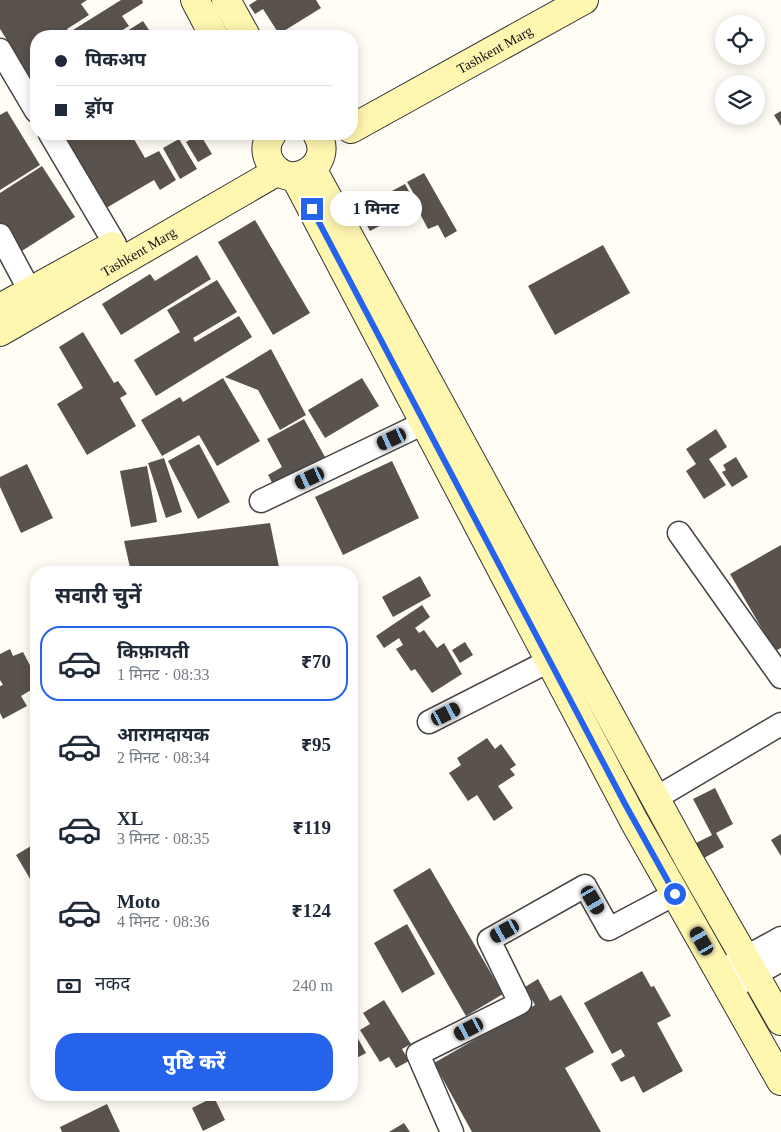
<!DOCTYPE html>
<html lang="hi">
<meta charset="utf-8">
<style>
body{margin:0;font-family:"Times New Roman","Noto Sans Devanagari",serif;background:#f6f6f7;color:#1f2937;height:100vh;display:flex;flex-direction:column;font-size:19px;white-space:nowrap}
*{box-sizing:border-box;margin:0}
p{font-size:16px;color:#747a83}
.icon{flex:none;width:28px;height:28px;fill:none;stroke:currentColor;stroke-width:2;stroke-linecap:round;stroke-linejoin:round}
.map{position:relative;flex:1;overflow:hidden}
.side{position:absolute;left:30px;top:566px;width:328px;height:535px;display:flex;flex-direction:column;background:#fff;border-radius:20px;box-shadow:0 2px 12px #0003}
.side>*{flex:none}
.guide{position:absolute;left:30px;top:30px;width:328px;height:110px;border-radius:20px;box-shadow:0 2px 12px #0003;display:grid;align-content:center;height:110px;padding:0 25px;background:#fff}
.controls{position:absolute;left:715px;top:15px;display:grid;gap:10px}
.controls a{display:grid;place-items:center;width:50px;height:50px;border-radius:50%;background:#fff;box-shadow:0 2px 12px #0003;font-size:25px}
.end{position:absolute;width:22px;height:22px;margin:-11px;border:6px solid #2563eb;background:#fff;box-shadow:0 0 0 2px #fff}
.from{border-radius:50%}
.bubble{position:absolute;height:35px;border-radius:18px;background:#fff;box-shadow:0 2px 12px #0003;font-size:16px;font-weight:800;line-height:35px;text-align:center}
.car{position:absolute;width:15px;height:30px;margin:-15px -8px;border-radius:6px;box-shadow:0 0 4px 1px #0007;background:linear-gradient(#222 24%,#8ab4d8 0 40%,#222 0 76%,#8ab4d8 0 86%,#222 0)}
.guide b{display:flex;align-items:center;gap:18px;height:48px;font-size:19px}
.guide b+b{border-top:1px solid #e0e1e3}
.guide i{width:12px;height:12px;background:#1f2937}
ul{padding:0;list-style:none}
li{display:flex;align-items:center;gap:15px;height:75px;margin:0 10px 8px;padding:0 15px;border:2px solid transparent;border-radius:20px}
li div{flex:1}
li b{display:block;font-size:19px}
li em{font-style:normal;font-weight:800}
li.on{border-color:#2563eb}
li>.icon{width:45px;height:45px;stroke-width:1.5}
h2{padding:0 25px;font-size:22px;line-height:60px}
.pay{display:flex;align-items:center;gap:12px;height:55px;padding:0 25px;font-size:19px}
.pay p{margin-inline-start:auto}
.primary-button{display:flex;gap:10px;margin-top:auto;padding:10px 25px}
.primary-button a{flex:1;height:58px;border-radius:20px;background:#2563eb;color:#fff;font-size:20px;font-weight:800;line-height:58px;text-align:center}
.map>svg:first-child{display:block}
</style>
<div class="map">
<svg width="781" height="1132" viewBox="0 0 781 1132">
<rect width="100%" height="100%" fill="#fffdf5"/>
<g fill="#5a524d">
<polygon points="0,0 87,0 81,4 89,15 67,29 71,36 36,36 36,79 33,82 0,29"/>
<polygon points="121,0 142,0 143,3 122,16 129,26 113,36 77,36 73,30"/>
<polygon points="257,0 316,0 321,8 279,34 263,9 255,14 249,5"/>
<polygon points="143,21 153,36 119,36"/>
<polygon points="7,111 40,165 0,190 0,115"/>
<polygon points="781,111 781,126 774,115"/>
<polygon points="57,134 131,134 145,158 159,151 176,180 160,190 154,180 101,211"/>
<polygon points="200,134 212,154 198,162 186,142"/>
<polygon points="179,139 197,169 180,179 163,148"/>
<polygon points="42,166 75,217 3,263 0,258 0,193"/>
<polygon points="424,173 457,231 445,238 438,225 428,229 418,210 422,208 407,182"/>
<polygon points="405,184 417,206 370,231 358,209"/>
<polygon points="255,220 310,313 273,335 218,242"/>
<polygon points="603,245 630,293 555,335 528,286"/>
<polygon points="197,255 211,279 121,335 102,304 150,274 155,281"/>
<polygon points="217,280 237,312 193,338 195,342 239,316 252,337 156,396 134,360 180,332 167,310"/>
<polygon points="83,332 114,383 118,381 127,394 120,398 136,426 87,455 57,404 83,388 59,347"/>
<polygon points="271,349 306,415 280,430 258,390 225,377"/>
<polygon points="223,378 260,441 217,466 199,435 162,456 141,420 180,397 183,402"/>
<polygon points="362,378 379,406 325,438 308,410"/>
<polygon points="304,419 325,457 290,476 276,490 268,475 282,467 267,439"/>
<polygon points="716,429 727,447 709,459 726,485 704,499 686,471 696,464 686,449"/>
<polygon points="199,444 230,502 198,519 168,461"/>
<polygon points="736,457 748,477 732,487 722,472 726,470 723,465"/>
<polygon points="164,458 182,512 166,518 148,463"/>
<polygon points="392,461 419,518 343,555 315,497"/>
<polygon points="27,464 53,518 21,533 0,487 0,477"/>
<polygon points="147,466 157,522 131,527 120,471"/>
<polygon points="270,523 280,572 131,572 124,541"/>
<polygon points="781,545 781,648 775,651 730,574"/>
<polygon points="420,576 431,596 393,617 382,597"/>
<polygon points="422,605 430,617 415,628 419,633 424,630 437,648 444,643 462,674 432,693 415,669 411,671 396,649 403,645 399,638 384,648 376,636"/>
<polygon points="465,642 473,655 460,663 452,650"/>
<polygon points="10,649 13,656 23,652 36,677 36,687 21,696 27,706 3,719 0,713 0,686 3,685 0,680 0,654"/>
<polygon points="487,738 495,749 501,744 516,765 510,769 515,775 498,786 513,808 494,821 477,795 468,801 449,773 461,765 457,758"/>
<polygon points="715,788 733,824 716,833 724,847 704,858 696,843 712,835 693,799"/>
<polygon points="781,834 781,856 771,840"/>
<polygon points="36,843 36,889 16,855"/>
<polygon points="430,868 503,994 466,1016 393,890"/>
<polygon points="407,924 435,974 402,993 374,943"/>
<polygon points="642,971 651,987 654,986 671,1016 657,1023 683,1071 643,1093 634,1076 621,1082 611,1064 625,1056 621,1049 612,1054 584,1003"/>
<polygon points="538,979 550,1001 561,995 594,1052 565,1068 601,1132 472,1132 434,1063 535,1005 525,987"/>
<polygon points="384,1000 411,1044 402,1049 409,1061 396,1068 389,1057 380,1062 360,1030 370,1024 363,1013"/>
<polygon points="351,1026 366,1053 351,1061"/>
<polygon points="72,1095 87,1095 74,1100"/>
<polygon points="214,1097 225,1120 203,1131 192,1108"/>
<polygon points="107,1104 120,1132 62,1132 60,1127"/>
<polygon points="404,1123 410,1132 389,1132"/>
</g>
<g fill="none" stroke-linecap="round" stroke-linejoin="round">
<defs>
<g id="street">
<polyline points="0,50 36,111"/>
<polyline points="50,134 115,244"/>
<polyline points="0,235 30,291"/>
<polyline points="261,501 424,423"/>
<polyline points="679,533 781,677"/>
<polyline points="429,722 549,661"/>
<polyline points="656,798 781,724"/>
<polyline points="730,966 781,938"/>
<polyline points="730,989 781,960"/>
<polyline points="452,1132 418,1054 520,1003 489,940 585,886 609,929 675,894"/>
</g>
<g id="secondary">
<polyline points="195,0 214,36"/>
<polyline points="226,0 246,36"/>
<path id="s1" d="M351,129L584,0"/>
<path d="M272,134C266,142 265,151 269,160C285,195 337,167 317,134"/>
<polyline points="295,177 634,821 781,1081"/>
<polyline points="317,178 689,860 781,1021"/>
<polyline points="0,308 112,246"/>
<path id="s2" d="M0,332L278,171"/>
</g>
</defs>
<use href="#street" stroke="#444" stroke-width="25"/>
<use href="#secondary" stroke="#333" stroke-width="30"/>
<use href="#street" stroke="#fff" stroke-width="22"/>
<use href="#secondary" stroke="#fff6b0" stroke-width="28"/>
</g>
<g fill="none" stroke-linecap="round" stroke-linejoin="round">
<polyline stroke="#2563eb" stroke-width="6" points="312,209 625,804 675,894"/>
</g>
<g text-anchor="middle" stroke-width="5" stroke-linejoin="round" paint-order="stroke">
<g font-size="14" fill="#111" stroke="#fff">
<text dy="5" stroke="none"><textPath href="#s1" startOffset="164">Tashkent Marg</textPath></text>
<text dy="5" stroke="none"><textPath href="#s2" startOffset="160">Tashkent Marg</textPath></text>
</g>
</g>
</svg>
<div class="controls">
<a><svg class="icon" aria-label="locate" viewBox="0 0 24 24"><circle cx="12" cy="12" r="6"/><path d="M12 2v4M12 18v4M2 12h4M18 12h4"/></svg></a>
<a><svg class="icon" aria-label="layers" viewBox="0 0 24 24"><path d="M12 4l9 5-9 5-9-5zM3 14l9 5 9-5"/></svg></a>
</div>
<i class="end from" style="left:675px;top:894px"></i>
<i class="end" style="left:312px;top:209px"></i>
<div class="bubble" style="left:330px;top:191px;width:92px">1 मिनट</div>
<i class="car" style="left:392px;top:439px;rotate:245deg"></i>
<i class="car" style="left:310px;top:478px;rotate:245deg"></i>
<i class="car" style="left:446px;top:714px;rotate:63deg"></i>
<i class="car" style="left:593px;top:900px;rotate:150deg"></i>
<i class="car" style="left:505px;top:931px;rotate:241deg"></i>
<i class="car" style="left:702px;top:941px;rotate:330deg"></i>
<i class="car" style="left:469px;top:1029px;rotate:243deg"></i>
<div class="guide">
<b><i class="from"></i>पिकअप</b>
<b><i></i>ड्रॉप</b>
</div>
<section class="side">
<h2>सवारी चुनें</h2>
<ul>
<li class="on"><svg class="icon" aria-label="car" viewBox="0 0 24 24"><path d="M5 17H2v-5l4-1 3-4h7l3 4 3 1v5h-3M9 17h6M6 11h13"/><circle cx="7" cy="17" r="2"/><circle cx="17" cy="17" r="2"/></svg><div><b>किफ़ायती</b><p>1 मिनट · 08:33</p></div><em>₹70</em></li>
<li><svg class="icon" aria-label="car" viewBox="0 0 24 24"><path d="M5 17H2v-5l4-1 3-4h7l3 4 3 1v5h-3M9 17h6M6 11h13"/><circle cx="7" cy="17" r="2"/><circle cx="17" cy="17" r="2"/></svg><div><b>आरामदायक</b><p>2 मिनट · 08:34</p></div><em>₹95</em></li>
<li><svg class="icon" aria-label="car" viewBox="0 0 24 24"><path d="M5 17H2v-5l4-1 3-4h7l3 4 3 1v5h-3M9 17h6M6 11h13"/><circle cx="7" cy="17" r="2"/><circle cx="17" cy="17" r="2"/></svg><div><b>XL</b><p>3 मिनट · 08:35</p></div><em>₹119</em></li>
<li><svg class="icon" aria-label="car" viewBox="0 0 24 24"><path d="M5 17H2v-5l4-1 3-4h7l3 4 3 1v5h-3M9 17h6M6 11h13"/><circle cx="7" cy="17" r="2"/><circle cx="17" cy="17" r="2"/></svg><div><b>Moto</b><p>4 मिनट · 08:36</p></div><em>₹124</em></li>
</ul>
<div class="pay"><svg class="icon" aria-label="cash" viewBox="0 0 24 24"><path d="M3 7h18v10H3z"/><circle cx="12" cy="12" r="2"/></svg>नकद<p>240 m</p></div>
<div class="primary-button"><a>पुष्टि करें</a></div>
</section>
</div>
